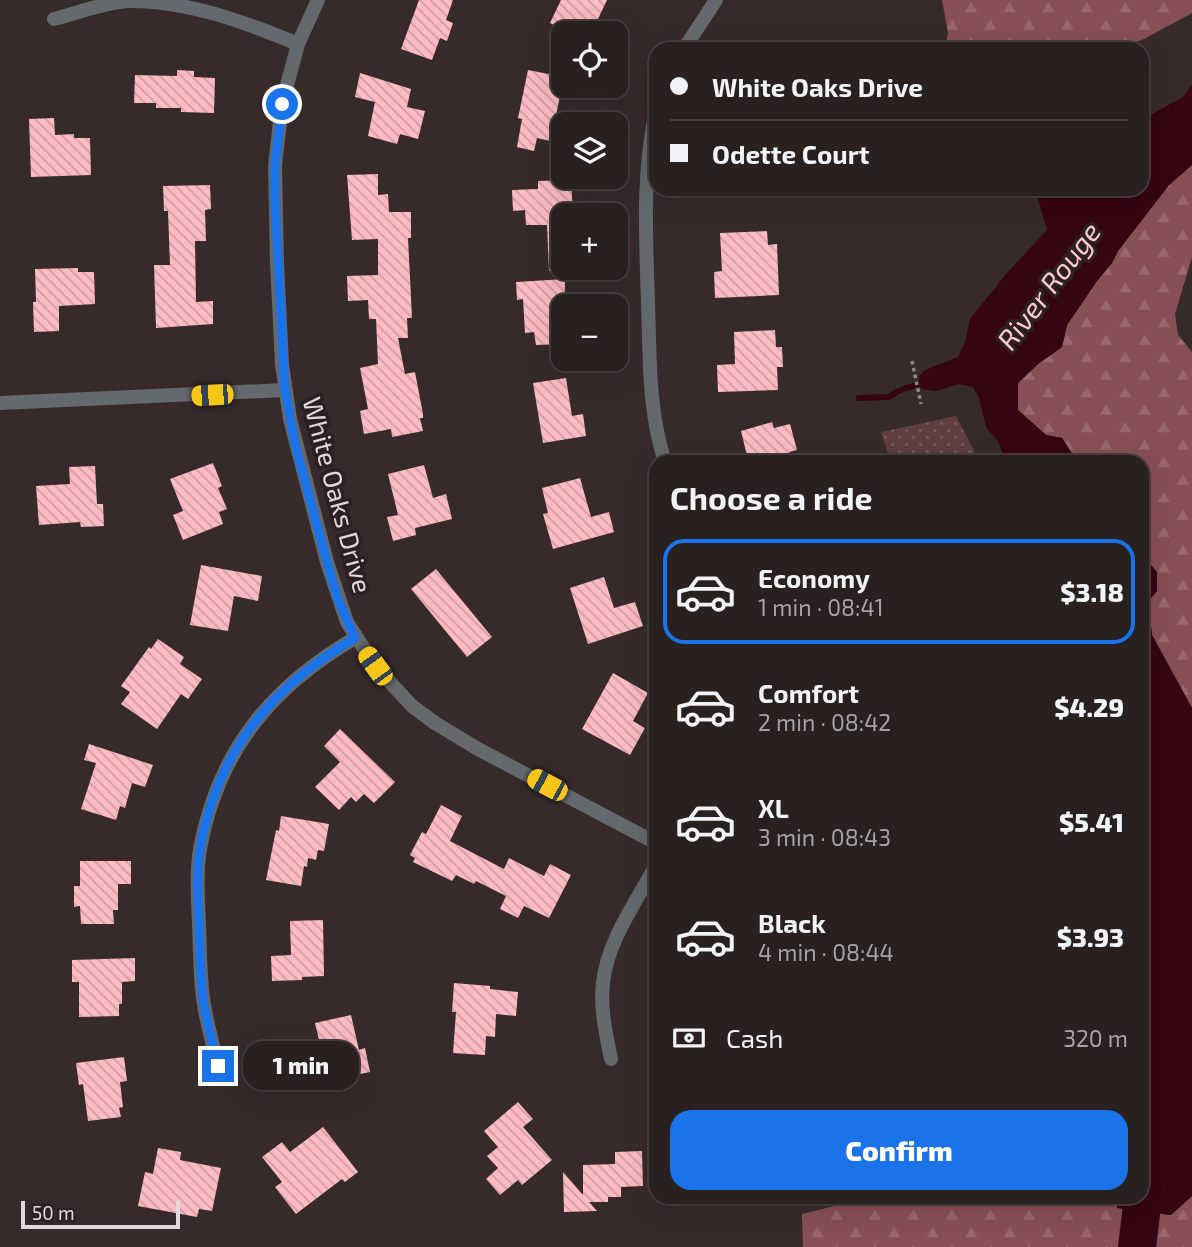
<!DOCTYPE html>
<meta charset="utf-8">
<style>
body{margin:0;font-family:"Exo 2",sans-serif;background:#312829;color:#f1f3f6;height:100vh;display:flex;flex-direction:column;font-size:26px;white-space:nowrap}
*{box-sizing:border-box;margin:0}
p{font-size:23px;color:#a5a3a5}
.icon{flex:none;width:38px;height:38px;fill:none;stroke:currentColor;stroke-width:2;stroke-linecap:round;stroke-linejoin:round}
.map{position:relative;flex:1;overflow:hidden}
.drawer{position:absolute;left:649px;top:455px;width:500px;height:749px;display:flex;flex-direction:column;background:#292020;border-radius:21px;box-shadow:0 7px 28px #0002,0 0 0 2px #453e3e}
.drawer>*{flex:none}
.guide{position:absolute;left:649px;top:42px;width:500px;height:154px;border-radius:21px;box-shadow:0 7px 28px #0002,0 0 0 2px #453e3e;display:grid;align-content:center;height:154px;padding:0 21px;background:#292020}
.fabs{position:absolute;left:551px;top:21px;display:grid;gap:14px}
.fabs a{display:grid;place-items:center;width:77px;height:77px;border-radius:14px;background:#292020;box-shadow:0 7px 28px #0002,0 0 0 2px #453e3e;font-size:35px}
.scale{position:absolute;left:21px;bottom:18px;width:159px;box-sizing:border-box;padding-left:7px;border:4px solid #e1d8d9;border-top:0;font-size:19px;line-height:24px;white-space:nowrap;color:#e1d8d9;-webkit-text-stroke:5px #2c2122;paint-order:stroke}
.end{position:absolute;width:32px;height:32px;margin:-16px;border:9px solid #1a73e8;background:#fff;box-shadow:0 0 0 4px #fff}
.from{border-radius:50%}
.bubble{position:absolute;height:49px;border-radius:21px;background:#292020;box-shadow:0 7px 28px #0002,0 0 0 2px #453e3e;font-size:23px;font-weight:800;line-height:49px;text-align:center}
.car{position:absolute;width:21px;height:42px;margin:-21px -10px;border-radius:9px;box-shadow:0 0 5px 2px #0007;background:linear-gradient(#f5c518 24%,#345 0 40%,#f5c518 0 76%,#345 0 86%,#f5c518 0)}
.guide b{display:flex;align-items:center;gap:24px;height:66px;font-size:26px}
.guide b+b{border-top:2px solid #453e3e}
.guide i{width:18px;height:18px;background:#f1f3f6}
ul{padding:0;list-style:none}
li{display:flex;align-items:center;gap:21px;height:105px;margin:0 14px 10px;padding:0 7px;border:4px solid transparent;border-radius:21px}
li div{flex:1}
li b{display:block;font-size:26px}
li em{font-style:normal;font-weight:800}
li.on{border-color:#1a73e8}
li>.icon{width:63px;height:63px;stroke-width:1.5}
h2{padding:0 21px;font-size:32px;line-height:84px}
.pay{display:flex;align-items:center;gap:18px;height:77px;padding:0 21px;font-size:26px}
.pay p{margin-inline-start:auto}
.action{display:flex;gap:14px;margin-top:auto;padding:14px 21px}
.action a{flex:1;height:80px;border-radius:21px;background:#1a73e8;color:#fff;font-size:28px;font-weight:800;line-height:80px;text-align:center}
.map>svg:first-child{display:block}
</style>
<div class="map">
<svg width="1192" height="1247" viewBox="0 0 1192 1247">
<defs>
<pattern id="grass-dots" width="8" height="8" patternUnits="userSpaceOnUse" patternTransform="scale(1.75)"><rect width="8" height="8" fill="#603e42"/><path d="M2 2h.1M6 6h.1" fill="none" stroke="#76595d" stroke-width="1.8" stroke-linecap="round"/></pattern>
<pattern id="forest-firs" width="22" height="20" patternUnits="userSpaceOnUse" patternTransform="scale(1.75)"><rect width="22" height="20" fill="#874f56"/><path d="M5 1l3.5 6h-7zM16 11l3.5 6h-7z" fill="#98686e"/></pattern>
<pattern id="building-back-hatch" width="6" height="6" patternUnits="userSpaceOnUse" patternTransform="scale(1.75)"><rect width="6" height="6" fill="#fcbbc2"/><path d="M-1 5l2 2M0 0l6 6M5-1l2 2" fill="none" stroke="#ce9ca2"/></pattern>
</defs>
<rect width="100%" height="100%" fill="#372a2b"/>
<polygon fill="url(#grass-dots)" points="956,416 980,462 891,462 881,432"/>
<g fill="url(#forest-firs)">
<polygon points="942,0 1192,0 1192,13 1144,39 1116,49 945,49 948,33"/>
<polygon points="1192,165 1192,257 1175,314 1178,335 1192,352 1192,708 1152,635 1148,602 1157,591 1151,565 1143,567 1143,462 1083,462 1071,452 1062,438 1046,435 1018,410 1018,383 1038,364 1062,347 1067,325 1097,281 1112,263 1118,251 1169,185"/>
<polygon points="1192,1196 1192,1247 803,1247 802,1214 855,1201 903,1197 1026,1202 1048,1197 1115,1197 1118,1208 1170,1215"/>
</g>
<g fill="#350511">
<polygon points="1192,85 1192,165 1169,185 1118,251 1112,263 1097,281 1067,325 1062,347 1038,364 1018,383 1018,410 1046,435 1062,438 1071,452 1083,462 1006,462 998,441 986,427 979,398 973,387 958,384 936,391 921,389 919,376 925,370 958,357 965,342 970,319 1007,273 1047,230 1035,189 1143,189 1143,119 1183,97"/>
<polygon points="1151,565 1157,572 1157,591 1148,602 1152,635 1192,708 1192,1196 1171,1215 1117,1208 1115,1197 1143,1197 1143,567"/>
</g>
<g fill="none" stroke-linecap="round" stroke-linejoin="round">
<polyline stroke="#350511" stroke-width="6" points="859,398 889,397 898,391 927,381"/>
<polyline stroke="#350511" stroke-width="38" points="1137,1247 1143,1197"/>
</g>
<g fill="url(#building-back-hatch)">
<polygon points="419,0 453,0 446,20 453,23 447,41 440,38 432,60 401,49"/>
<polygon points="561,0 607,0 597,21 622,33 571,33 550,23"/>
<polygon points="177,70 194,71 194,77 215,78 214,113 181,112 181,108 156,108 156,103 134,103 135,75 177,76"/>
<polygon points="528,70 564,77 555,120 564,122 564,144 537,138 534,151 517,147 522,119 518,118"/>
<polygon points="360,73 411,89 407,107 425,111 418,139 400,134 397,144 368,136 375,102 355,97"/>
<polygon points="54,118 55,135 74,134 74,138 90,138 91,175 31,177 29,119"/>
<polygon points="378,174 378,195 388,194 389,212 411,212 411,238 408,238 412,318 407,318 408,338 398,338 405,374 415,372 423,414 423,418 420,418 423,431 392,437 391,429 364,434 360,411 368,409 360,368 378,364 376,319 369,319 368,300 348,301 347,276 378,275 378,239 352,240 347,175"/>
<polygon points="571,180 573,215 564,215 564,270 549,271 547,225 526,225 525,210 513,211 512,190 538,189 538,181"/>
<polygon points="210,185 211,209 205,210 206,241 195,241 196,302 213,301 213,324 156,328 154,265 170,265 168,211 164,211 163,186"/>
<polygon points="767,231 768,245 777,244 779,295 715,298 714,272 722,271 720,233"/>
<polygon points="78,268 78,272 94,272 95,304 59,306 59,331 34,332 33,302 36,302 35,269"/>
<polygon points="565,279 564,344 536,345 534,332 525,333 523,299 517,300 516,282"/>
<polygon points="775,330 776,347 782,347 783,367 777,367 778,390 718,392 717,365 735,364 734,332"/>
<polygon points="566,378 572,416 583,414 586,436 543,443 533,383"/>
<polygon points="772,422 774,428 790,424 797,450 789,452 792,462 756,462 755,458 748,460 741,431"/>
<polygon points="213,463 222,486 218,488 227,509 219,512 223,524 183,540 173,515 183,511 170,479"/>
<polygon points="424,465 433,498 446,494 452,519 415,528 416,535 393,541 387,517 398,515 388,474"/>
<polygon points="95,466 97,504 103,504 104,526 81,527 80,522 39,525 36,486 70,484 69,467"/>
<polygon points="580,478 591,517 609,512 614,532 553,549 543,514 548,513 542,488"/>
<polygon points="201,565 262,576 258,601 234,596 228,631 190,625"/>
<polygon points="436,569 492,637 467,657 411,589"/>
<polygon points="604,577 614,608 635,602 643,626 588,644 570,588"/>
<polygon points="158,639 184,657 180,664 202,679 188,699 181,694 157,729 121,704 130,692 121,686 149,647 151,649"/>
<polygon points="613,673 648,693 633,721 645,728 630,755 582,729"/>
<polygon points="340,729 395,782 374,803 364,794 356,802 351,797 339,810 315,787 340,762 324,746"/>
<polygon points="89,744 153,765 145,787 132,783 125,808 120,806 116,820 81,809 96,763 84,760"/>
<polygon points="441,805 462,816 450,841 504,869 509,858 544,876 550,864 571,875 549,918 524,906 518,918 500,909 506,896 476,881 474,884 456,875 452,881 413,862 415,858 410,855 422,832 426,834"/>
<polygon points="281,816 329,824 324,851 318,850 316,860 308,858 307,867 304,866 301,886 266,880 276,830 279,831"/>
<polygon points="80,861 131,861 131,884 118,884 118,910 113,910 114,924 81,924 80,906 74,907 74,886 80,886"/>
<polygon points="323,920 324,976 302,977 302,980 272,981 271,956 291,955 290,921"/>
<polygon points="135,958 135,981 122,982 122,1004 119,1004 119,1016 79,1017 79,982 72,982 72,960"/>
<polygon points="454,983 490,986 490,989 518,992 516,1016 496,1014 495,1037 486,1036 485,1055 453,1053 456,1012 452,1012"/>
<polygon points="351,1015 359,1050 365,1048 370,1072 322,1082 316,1058 323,1057 315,1023"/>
<polygon points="124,1057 127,1081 120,1082 123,1107 119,1108 121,1117 88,1121 83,1084 79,1085 76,1063"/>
<polygon points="518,1102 533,1119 523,1127 552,1160 522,1185 518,1180 500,1195 486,1179 498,1168 487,1156 498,1147 484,1131"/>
<polygon points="323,1127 358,1172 345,1182 342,1179 296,1214 275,1187 282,1182 262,1157 282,1142 290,1152"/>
<polygon points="158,1148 181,1152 180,1160 221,1168 212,1211 199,1209 197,1217 138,1206 145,1172 153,1174"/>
<polygon points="642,1151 643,1186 621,1187 621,1197 608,1197 608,1202 589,1202 597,1211 564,1212 563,1172 583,1195 583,1165 615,1164 615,1152"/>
</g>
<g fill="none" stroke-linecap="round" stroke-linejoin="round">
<polyline stroke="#928889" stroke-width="3.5" stroke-dasharray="3.5 3.5" stroke-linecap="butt" points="912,361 921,404"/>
<g stroke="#64696d" stroke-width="14">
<polyline points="318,0 298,44 282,104 275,166 277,263 282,364 290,419 327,562 347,622 375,666 412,706 435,723 478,749 656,843"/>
<path d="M54,19C77,13 103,3 127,1C186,0 245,22 298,44"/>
<polyline points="684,49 716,0"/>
<path d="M656,111C642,174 646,238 648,303C650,357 648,410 665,462"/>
<polyline points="0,403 285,390"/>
<path d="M611,1059C606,1034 600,1009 603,983C607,941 637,901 656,865"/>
<path d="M218,1066C213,1044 206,1021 203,998C200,974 200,949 199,924C198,899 196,873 200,849C218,751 271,687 355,638"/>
</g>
</g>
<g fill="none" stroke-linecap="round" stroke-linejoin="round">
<path stroke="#1a73e8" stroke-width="9" d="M218,1066C213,1044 206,1021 203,998C200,974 200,949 199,924C198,899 196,874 200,849C217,752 271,687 355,638L337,597L327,562L295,444L285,390L275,199V166L282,104"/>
</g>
<g text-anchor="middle" stroke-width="7" stroke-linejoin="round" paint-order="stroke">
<g font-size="26" fill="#e1d8d9" stroke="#2c2122">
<text transform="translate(337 495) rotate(75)" y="9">White Oaks Drive</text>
</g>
<g font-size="28" font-style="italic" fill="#fec7cc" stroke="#2c2122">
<text transform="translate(1049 286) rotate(-53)" y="10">River Rouge</text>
</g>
</g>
</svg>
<div class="fabs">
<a><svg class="icon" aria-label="locate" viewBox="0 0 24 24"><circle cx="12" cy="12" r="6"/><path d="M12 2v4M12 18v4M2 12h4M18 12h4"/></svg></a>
<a><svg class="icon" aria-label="layers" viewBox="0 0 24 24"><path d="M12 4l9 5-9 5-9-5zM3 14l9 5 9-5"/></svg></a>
<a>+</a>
<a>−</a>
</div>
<div class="scale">50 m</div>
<i class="end from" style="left:282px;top:104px"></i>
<i class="end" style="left:218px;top:1066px"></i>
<div class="bubble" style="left:243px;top:1041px;width:116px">1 min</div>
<i class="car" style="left:212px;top:395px;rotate:267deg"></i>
<i class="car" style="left:375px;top:666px;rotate:324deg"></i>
<i class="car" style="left:547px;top:785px;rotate:298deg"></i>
<div class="guide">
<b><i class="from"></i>White Oaks Drive</b>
<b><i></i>Odette Court</b>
</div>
<section class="drawer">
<h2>Choose a ride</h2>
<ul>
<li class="on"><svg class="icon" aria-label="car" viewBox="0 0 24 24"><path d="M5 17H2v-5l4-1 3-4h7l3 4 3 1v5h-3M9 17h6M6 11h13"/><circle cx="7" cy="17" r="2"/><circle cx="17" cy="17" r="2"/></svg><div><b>Economy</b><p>1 min · 08:41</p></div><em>$3.18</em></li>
<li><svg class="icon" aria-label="car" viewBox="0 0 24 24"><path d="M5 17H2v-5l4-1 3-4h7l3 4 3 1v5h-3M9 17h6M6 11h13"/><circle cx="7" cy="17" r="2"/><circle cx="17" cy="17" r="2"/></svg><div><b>Comfort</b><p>2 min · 08:42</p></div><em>$4.29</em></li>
<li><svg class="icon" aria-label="car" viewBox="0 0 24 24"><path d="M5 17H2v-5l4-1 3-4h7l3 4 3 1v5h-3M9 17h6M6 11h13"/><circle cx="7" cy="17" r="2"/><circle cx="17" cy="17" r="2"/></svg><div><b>XL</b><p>3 min · 08:43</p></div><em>$5.41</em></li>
<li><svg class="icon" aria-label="car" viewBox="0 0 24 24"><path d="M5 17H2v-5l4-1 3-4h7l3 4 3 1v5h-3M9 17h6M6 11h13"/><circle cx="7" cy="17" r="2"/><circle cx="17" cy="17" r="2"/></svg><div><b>Black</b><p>4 min · 08:44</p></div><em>$3.93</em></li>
</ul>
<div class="pay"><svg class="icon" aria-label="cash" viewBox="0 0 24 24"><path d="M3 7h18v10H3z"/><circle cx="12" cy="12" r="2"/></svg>Cash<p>320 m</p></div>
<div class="action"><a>Confirm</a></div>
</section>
</div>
